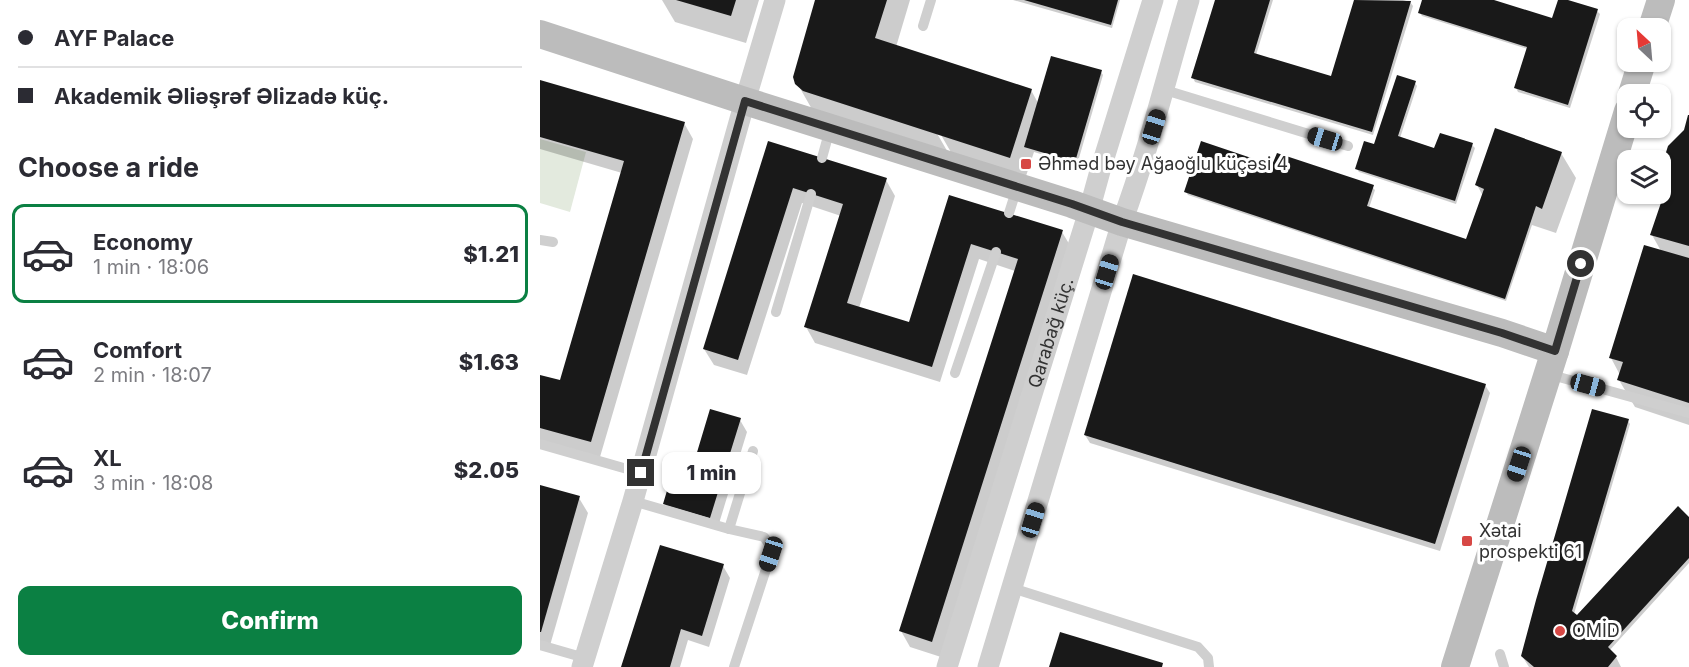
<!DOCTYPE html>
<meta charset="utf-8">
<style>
body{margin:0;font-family:Inter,sans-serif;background:#f7f7f7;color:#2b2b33;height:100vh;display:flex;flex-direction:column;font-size:22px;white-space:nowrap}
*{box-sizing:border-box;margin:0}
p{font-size:20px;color:#7c7c81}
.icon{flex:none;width:33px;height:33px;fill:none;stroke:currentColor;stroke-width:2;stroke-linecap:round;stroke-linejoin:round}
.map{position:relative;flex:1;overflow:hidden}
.panel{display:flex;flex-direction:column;background:#fff;width:540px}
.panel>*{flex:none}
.guide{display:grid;align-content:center;height:132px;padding:0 18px;background:#fff}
.needle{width:39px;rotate:334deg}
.tools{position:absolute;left:1077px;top:18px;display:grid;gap:12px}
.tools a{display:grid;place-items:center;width:54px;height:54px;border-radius:12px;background:#fff;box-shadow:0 2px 4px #0004;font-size:30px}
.end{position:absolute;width:27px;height:27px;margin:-14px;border:8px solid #323232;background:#fff;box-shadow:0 0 0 3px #fff}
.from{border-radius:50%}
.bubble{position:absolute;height:42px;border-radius:12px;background:#fff;box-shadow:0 2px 4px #0004;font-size:20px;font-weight:800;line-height:42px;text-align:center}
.car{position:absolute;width:18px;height:36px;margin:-18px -9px;border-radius:8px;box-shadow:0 0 4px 2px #0007;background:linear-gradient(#222 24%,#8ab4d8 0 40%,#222 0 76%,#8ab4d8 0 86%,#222 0)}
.guide b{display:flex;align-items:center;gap:21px;height:57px;font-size:22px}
.guide b+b{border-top:2px solid #e1e1e2}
.guide i{width:15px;height:15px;background:#2b2b33}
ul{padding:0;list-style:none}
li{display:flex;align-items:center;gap:18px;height:99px;margin:0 12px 9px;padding:0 6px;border:3px solid transparent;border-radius:12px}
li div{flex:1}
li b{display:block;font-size:22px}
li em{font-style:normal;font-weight:800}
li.current{border-color:#0b8043}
li>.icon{width:54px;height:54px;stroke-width:1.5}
h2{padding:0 18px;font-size:27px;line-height:72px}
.button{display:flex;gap:12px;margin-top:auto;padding:12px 18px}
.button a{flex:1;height:69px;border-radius:12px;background:#0b8043;color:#fff;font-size:24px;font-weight:800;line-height:69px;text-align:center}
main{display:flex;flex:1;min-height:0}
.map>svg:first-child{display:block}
</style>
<main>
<section class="panel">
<div class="guide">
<b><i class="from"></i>AYF Palace</b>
<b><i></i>Akademik Əliəşrəf Əlizadə küç.</b>
</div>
<h2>Choose a ride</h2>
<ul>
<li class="current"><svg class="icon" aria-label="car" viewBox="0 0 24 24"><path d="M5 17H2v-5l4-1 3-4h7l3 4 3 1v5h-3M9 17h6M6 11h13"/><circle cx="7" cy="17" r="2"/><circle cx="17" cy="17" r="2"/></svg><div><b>Economy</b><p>1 min · 18:06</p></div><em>$1.21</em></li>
<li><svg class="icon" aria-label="car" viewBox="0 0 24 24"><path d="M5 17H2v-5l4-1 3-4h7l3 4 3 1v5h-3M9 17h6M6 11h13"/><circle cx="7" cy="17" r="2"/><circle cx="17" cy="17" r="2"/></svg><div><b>Comfort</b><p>2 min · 18:07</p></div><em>$1.63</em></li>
<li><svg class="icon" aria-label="car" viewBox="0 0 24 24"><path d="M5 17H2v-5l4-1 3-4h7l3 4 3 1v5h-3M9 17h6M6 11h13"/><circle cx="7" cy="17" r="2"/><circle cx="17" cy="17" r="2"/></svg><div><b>XL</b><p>3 min · 18:08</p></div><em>$2.05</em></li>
</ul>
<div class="button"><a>Confirm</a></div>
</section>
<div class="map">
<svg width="1149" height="667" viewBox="0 0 1149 667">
<rect width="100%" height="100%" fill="#fff"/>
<polygon fill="#e3eade" points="0,139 46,152 30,212 0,203"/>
<g fill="#0003">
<polygon points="122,0 219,0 206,43 135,22"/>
<polygon points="278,0 370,0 356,47 491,90 498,103 561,72 563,75 537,165 494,152 484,182 416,161 397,128 395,130 413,161 273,111 257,83"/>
<polygon points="473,0 580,0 572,28"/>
<polygon points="676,0 733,0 716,55 792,78 816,0 863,0 870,2 873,6 833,135 655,82 653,78"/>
<polygon points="884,0 949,0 1013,20 1019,0 1057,11 1060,14 1030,108 978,92 976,88 988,49 882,16 880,13"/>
<polygon points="0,81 144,123 153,139 60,457 0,440 0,376 21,382 82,173 0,149"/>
<polygon points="875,83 877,86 860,138 895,149 901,135 932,145 935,148 916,204 819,172 816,168 835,146"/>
<polygon points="1149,118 1149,425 1095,407 1079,380 1080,375 1071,358 1121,251 1112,235"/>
<polygon points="229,143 346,180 355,196 319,308 370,324 410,197 522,232 531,247 401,657 370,647 361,631 475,271 439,259 400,382 275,343 266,327 301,216 262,203 207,375 174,365 164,349"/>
<polygon points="1021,153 1036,178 1016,233 992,225 966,301 648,195 646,192 733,167 832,187 835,190 829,208 927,241 943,196 937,185"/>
<polygon points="945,385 950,393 900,551 550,443 545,435"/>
<polygon points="200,420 207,432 177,530 132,516 125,504 150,481"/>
<polygon points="1088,421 1090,424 1034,614 1043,623 1149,519 1149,563 1069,651 1076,657 1081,667 989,667 982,656"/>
<polygon points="0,486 39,498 48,513 9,649 0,647"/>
<polygon points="183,566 190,578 169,647 148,640 140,667 83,667"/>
</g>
<g fill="#191919">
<polygon points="136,0 196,0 191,16"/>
<polygon points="275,0 347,0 335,38 492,89 470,158 263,91 255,84 253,77"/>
<polygon points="484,0 578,0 571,25"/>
<polygon points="675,0 730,0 714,53 791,76 814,0 871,1 832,132 651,78"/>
<polygon points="882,0 954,0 1012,18 1018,0 1028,0 1058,9 1028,105 974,88 987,47 878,13"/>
<polygon points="511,56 562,70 535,162 484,147"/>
<polygon points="857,75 876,81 858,136 894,148 900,133 933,143 915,201 815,169 824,141 834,144"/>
<polygon points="0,80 145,122 51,442 0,428 0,375 20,380 84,161 0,137"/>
<polygon points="1148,115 1149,115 1149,246 1110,235 1125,191 1121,168 1128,146 1144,130"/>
<polygon points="955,128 1022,152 1002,209 996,206 965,299 644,192 661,141 732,165 737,153 834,185 827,206 926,239 944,189 935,185"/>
<polygon points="228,141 347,178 307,303 369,322 409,195 523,230 392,642 359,631 478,259 431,244 392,367 264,327 303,204 253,188 198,360 163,349"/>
<polygon points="1104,245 1149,258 1149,403 1077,380 1083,362 1069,358"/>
<polygon points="593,274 946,384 895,544 544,435"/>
<polygon points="170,409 201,418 170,518 123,504 132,474 149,479"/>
<polygon points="1052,409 1089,419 1032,611 1037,615 1138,506 1149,517 1149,558 1068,647 1077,656 1068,667 994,667 981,656 996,600"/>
<polygon points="0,485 40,496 1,632 0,632"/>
<polygon points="120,545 184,564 162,636 141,629 130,667 81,667"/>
<polygon points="520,632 623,663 622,667 509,667"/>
</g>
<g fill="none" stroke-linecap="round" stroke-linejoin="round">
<g stroke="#cfcfcf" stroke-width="10">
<polyline points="383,26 391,0"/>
<polyline points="625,90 808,146"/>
<polyline points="282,158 290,129"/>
<polyline points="469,213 477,188"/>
<polyline points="0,240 13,242"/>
<polyline points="236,312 271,194"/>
<polyline points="415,373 456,252"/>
<polyline points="1008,374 1149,413"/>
<polyline points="0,444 101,473"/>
<polyline points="93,501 189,529 224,537 229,544 231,554 194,667"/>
<polyline points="189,529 213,451"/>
<polyline points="472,588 658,647 668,658 669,667"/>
<polyline points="0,645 45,658"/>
<polyline points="960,654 964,667"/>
</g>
<g stroke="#cfcfcf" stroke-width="21">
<polyline points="42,667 93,501 205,101 235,0"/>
<path id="s1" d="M407,667L549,211L560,171L613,0"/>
<path d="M448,667L582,222C609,149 627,74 649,0"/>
</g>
<g stroke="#bcbcbc" stroke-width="28">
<polyline points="1112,28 1121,0"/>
<polyline points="0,34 205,101 532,204 582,222 962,333 1015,351"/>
<polyline points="1092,94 1102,62"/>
<polyline points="915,667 1015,351 1088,111"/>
</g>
</g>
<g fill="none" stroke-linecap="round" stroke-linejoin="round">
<polyline stroke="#323232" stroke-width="8" points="101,473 205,101 532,204 582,222 962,333 1015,351 1041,264"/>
</g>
<g fill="#d74845" stroke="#fff" stroke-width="2">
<rect x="480" y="158" width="12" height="12" rx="3"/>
<rect x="921" y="535" width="12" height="12" rx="3"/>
<circle cx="1020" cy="631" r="6"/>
</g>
<g text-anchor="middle" stroke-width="6" stroke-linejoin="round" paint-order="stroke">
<g font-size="18" fill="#323232" stroke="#fff" text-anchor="start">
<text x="498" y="170">Əhməd bəy Ağaoğlu küçəsi 4</text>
<text x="939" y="537">Xətai<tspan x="939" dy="21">prospekti 61</tspan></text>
<text x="1032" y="637">OMİD</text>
</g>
<g font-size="18" fill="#323232" stroke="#fff">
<text dy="6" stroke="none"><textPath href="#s1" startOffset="350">Qarabağ küç.</textPath></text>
</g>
</g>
</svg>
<div class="tools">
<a><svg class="needle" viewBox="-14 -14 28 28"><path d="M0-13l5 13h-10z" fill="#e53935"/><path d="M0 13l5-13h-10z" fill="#7c7c81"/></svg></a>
<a><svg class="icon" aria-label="locate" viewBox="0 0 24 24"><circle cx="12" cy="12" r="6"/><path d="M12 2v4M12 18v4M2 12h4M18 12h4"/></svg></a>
<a><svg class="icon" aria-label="layers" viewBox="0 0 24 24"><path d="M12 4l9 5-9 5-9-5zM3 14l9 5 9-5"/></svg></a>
</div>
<i class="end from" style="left:1041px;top:264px"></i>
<i class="end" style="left:101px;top:473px"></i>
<div class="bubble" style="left:122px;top:452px;width:99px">1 min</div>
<i class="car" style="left:614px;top:127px;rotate:17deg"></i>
<i class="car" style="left:785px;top:139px;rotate:287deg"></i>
<i class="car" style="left:567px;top:272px;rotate:17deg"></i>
<i class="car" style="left:1048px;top:385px;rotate:105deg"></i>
<i class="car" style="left:979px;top:464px;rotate:198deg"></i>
<i class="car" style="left:493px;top:520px;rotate:17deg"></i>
<i class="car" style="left:231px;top:554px;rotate:198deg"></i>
</div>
</main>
